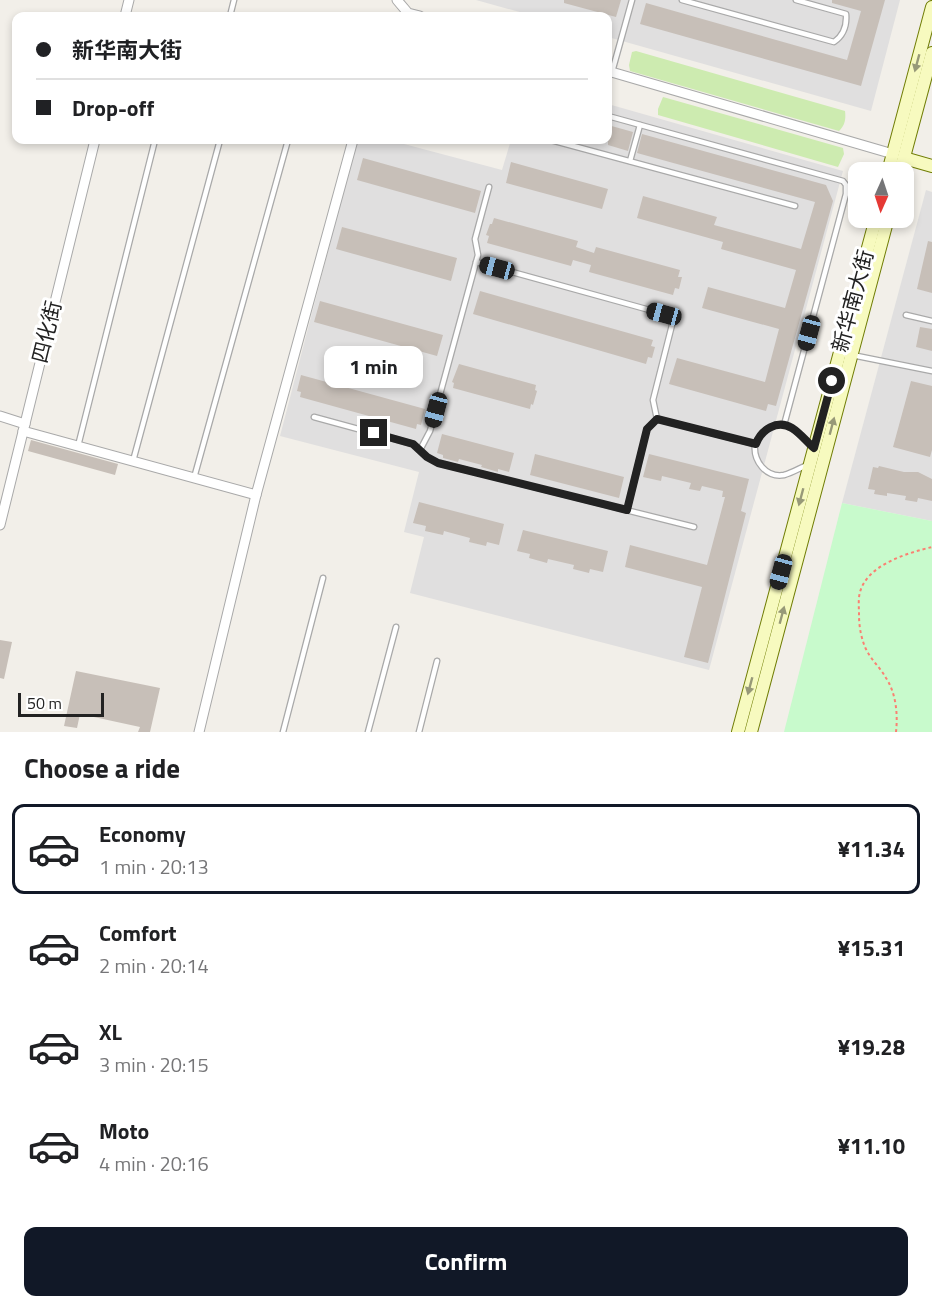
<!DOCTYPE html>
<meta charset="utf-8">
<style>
body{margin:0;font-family:"Titillium Web","Noto Sans SC",sans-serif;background:#f2f2f2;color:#202124;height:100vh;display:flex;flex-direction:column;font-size:22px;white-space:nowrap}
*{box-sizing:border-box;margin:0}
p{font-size:20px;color:#757577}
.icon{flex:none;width:33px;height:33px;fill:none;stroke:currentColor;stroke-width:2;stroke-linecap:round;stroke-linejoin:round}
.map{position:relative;height:732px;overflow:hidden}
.sheet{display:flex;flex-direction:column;background:#fff;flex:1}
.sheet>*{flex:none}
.hud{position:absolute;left:12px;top:12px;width:600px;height:132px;border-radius:12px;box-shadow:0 3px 9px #0003;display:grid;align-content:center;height:132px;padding:0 24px;background:#fff}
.needle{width:39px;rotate:183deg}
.fabs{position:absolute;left:848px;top:162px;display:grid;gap:12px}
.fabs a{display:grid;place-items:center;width:66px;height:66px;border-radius:12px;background:#fff;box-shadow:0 3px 9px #0003;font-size:30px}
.scale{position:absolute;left:18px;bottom:15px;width:86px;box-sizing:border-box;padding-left:6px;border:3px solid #222;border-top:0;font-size:16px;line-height:21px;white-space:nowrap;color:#222;-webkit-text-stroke:4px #fff;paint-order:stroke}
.end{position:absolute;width:27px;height:27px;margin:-14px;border:8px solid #222;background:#fff;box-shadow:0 0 0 3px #fff}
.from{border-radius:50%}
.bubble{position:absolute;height:42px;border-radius:12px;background:#fff;box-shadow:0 3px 9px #0003;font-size:20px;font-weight:700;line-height:42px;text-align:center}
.car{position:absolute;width:18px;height:36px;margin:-18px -9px;border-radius:8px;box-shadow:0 0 4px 2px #0007;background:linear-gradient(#222 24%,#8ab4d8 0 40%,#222 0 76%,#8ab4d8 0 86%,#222 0)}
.hud b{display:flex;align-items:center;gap:21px;height:57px;font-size:22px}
.hud b+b{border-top:2px solid #e0e0e0}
.hud i{width:15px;height:15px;background:#202124}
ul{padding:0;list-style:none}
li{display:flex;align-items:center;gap:18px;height:90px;margin:0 12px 9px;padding:0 12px;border:3px solid transparent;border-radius:12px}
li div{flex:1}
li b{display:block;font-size:22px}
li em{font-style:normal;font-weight:700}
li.current{border-color:#111827}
li>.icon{width:54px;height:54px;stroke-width:1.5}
h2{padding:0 24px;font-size:27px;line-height:72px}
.button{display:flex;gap:12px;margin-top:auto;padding:12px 24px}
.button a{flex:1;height:69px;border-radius:12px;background:#111827;color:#fff;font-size:24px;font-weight:700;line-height:69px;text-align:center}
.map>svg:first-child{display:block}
</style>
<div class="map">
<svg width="932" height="732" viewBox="0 0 932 732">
<rect width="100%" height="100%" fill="#f2efe9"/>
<g fill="#e0dfdf">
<polygon points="476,0 900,0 871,111 608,37 608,16 534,16"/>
<polygon points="608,104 843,171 709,670 410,593 424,537 404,532 419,472 280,436 357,140 389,140 502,170 511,140 608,140"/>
<polygon points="926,190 932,192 932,521 842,503"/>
</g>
<g fill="#cdebb0">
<path d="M636,51L845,111C846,119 845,125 839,131L630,71L629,65L632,52Z"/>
<polygon points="663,97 843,148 844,154 838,167 658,115 658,109"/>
</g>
<polygon fill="#c8facc" points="842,503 932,521 932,732 784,732"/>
<g fill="#c7bfb8">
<polygon points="564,0 621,0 616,17 564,3"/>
<polygon points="832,0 885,0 861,86 640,24 646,3 847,60 861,11 832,3"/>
<polygon points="608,125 633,132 628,151 608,145"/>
<polygon points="642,134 826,185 833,201 776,406 768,404 766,411 669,384 677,358 765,382 779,329 702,308 708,287 785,308 796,270 721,249 723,242 637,218 643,196 717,217 714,225 801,249 815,202 637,153"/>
<polygon points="363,158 481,191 475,213 357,180"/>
<polygon points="511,162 608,189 602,209 506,183"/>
<polygon points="494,218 578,241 576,247 594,253 596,247 680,270 678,277 682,277 679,289 675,288 673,295 589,272 591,265 573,260 571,266 487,243 489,236 486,235 490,224 492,224"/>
<polygon points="342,227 457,258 451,281 336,249"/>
<polygon points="928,241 932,242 932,293 917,289"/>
<polygon points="480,291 653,340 651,346 655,347 652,358 648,357 646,364 473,314"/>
<polygon points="320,301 443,335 437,356 314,322"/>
<polygon points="920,327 932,329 932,351 916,347"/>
<polygon points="459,364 536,385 535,390 537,391 533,405 531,404 530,409 453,388 454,383 452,382"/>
<polygon points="301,375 425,409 421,425 417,424 416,429 300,397 301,392 297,391"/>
<polygon points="911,381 932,386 932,450 930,457 893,447"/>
<polygon points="442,434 514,453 509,472 498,469 498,472 481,467 482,465 459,459 458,462 443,458 443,455 437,453"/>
<polygon points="31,440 118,464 115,475 28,451"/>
<polygon points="535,454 624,477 619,498 530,475"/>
<polygon points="649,454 749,479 741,511 746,513 708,663 684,657 702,587 625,567 630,545 707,565 725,497 722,497 723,491 702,486 700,491 689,489 691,483 662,476 661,481 643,477"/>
<polygon points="879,466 904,472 918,472 932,479 932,501 918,498 917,502 905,500 906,496 887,493 887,496 874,494 875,490 868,489 873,467 878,468"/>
<polygon points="419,502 504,524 499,545 487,542 486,546 469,542 470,538 444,531 443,535 425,531 426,526 413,523"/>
<polygon points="523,530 608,551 603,572 590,569 589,573 573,569 574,565 548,559 547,563 529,558 530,554 517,551"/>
<polygon points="0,640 12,642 4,679 0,678"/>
<polygon points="76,671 160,688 150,732 138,732 140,727 80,714 77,728 64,726"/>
</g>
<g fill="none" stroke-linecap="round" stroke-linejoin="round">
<defs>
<g id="lane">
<path d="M682,0L834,42C844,35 847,26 846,14L796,0"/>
<polyline points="230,16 234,0"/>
<polyline points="612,72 632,0"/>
<polyline points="608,116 843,181 846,185 846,194 784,425"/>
<polyline points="551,140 795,206"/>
<polyline points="630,161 640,125"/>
<polyline points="476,262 664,314 669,319 672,325 653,400 657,419 647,429 627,510"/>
<polyline points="906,315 932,321"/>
<polyline points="852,355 932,371"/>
<polyline points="314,417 413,444 427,457 438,463 694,527"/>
<polyline points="657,419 755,444"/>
<polyline points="78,446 155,140"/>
<polyline points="420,450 430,431 478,255 475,239 489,187"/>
<polyline points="133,461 220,140"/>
<path d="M807,465C800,468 792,473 784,475C766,478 753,461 755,444C761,430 777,419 791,428C799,432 807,441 813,448"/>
<polyline points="194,478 288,140"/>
<polyline points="283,732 323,578"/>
<polyline points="368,732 396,627"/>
<polyline points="419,732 437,661"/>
</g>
<g id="street">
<polyline points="397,0 408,13 420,16"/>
<polyline points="125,16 129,0"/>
<polyline points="608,71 893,154"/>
<polyline points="0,416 25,424"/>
<polyline points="23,431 256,495"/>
<polyline points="0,525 95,140"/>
<polyline points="199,732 256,495 353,140"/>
</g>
<g id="secondary">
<polyline points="904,158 932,166"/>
<polyline points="888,172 932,7"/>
<polyline points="900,172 932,53"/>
<polyline points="738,732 876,218"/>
<polyline points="751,732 888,218"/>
</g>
</defs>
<use href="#lane" stroke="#a9a9a9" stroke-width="7"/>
<use href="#street" stroke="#a9a9a9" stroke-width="11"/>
<use href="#secondary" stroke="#707d05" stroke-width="14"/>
<path stroke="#fa8072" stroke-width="2" stroke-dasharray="3 3" stroke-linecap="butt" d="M896,732C898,714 896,693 886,678C880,667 870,659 865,647C861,637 859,626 859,615C859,608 858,599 860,592C868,564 908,553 932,547"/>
<use href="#lane" stroke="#fff" stroke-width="4.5"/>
<use href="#street" stroke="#fff" stroke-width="9"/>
<use href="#secondary" stroke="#f7fabf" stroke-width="12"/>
</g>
<defs><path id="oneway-solid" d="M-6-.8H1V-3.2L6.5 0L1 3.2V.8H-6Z" transform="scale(1.5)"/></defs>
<g fill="#979978">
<use href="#oneway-solid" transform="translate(917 63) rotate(105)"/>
<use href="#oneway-solid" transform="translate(832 426) rotate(-75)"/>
<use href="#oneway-solid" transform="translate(801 497) rotate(105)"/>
<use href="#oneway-solid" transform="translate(782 615) rotate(-75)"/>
<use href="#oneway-solid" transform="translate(750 686) rotate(105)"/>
</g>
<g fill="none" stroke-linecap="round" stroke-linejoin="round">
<path stroke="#222" stroke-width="8" d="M374,433L413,444L427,457L438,463L627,510L647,429L657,419L756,444C761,430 777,419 792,428C800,433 807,442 814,448L832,381"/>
</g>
<g text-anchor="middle" stroke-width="6" stroke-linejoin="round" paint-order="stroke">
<g font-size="21" fill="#222" stroke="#fff">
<text transform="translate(853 301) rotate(-75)" y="7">新华南大街</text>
<text transform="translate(47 332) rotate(-76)" y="7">四化街</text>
</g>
</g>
</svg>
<div class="fabs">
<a><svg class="needle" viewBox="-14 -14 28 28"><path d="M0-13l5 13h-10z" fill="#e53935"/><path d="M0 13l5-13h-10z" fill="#757577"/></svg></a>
</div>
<div class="scale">50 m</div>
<i class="end from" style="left:832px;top:381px"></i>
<i class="end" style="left:374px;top:433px"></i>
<div class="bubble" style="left:324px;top:346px;width:99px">1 min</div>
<i class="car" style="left:497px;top:268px;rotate:285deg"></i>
<i class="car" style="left:664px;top:314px;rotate:285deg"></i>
<i class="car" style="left:809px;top:333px;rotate:195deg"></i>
<i class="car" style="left:436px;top:410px;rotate:195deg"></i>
<i class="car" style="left:781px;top:572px;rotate:195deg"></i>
<div class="hud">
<b><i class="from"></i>新华南大街</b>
<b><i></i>Drop-off</b>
</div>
</div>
<section class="sheet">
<h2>Choose a ride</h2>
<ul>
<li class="current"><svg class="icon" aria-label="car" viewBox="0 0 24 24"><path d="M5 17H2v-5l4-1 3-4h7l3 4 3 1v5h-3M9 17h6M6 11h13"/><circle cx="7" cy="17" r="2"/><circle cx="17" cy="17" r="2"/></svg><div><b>Economy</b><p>1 min · 20:13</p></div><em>¥11.34</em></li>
<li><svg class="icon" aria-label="car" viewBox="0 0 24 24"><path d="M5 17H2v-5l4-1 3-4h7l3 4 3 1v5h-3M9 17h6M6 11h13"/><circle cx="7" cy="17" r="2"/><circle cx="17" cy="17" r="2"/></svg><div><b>Comfort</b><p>2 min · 20:14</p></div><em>¥15.31</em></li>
<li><svg class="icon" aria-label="car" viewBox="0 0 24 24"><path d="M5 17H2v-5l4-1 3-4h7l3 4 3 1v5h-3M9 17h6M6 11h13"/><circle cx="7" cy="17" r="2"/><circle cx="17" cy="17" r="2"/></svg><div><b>XL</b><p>3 min · 20:15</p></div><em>¥19.28</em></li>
<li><svg class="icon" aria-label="car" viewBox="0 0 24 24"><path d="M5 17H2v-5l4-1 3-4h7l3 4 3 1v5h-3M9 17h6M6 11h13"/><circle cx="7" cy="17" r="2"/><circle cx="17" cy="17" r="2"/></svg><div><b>Moto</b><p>4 min · 20:16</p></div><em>¥11.10</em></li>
</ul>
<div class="button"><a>Confirm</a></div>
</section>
